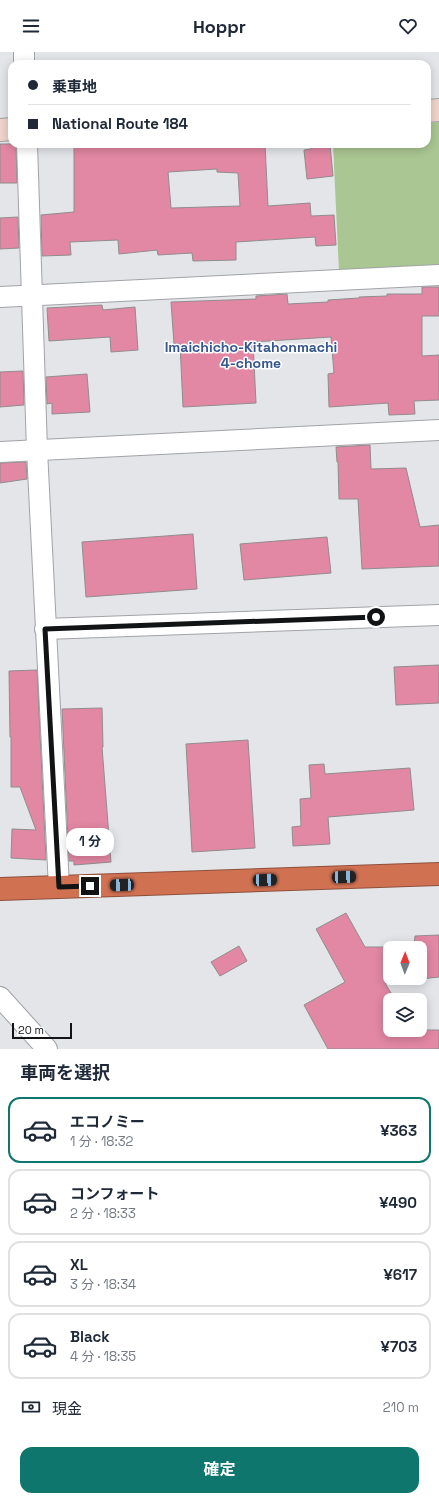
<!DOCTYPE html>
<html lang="ja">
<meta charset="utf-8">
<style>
body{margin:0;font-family:"Space Grotesk","Noto Sans JP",sans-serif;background:#f2f2f3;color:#1f2937;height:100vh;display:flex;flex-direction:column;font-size:15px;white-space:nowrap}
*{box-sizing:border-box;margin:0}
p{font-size:13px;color:#747a83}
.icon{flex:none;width:22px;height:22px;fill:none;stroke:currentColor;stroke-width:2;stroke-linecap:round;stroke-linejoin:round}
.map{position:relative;height:997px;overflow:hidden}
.drawer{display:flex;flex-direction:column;background:#fff;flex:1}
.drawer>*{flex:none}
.top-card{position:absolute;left:8px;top:8px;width:423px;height:88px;border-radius:12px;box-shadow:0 2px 10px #0003;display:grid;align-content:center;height:88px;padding:0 20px;background:#fff}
.needle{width:26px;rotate:1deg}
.controls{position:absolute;left:383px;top:889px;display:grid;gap:8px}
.controls a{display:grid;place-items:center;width:44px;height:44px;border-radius:8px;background:#fff;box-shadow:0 2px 10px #0003;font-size:20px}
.scale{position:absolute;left:12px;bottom:10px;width:60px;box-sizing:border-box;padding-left:4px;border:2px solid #121314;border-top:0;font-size:11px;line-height:14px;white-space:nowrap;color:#121314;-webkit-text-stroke:3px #fff;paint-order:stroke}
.end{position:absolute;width:18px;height:18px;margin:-9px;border:5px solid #121314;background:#fff;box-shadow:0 0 0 2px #fff}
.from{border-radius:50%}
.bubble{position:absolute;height:28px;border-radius:12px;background:#fff;box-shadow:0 2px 10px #0003;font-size:13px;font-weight:700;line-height:28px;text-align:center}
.car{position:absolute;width:12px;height:24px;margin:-12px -6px;border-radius:5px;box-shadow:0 0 3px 1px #0007;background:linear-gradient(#222 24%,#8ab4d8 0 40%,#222 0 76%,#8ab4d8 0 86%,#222 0)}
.top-card b{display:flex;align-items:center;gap:14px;height:38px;font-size:15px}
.top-card b+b{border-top:1px solid #e0e1e3}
.top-card i{width:10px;height:10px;background:#1f2937}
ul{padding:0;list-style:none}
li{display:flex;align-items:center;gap:12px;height:66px;margin:0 8px 6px;padding:0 12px;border:2px solid #e0e1e3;border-radius:12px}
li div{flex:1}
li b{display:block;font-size:15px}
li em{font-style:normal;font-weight:700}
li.active{border-color:#0f766e}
li>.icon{width:36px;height:36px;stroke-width:1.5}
h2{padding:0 20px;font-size:18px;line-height:48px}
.pay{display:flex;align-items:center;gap:10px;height:44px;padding:0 20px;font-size:15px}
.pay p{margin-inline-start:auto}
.cta{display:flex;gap:8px;margin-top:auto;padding:8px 20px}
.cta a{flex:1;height:46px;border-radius:12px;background:#0f766e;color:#fff;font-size:16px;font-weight:700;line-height:46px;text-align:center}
header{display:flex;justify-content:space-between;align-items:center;height:52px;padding:0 20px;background:#fff;font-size:18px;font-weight:700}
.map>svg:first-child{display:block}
</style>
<header><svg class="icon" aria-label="menu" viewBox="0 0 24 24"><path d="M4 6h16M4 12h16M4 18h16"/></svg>Hoppr<svg class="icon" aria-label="heart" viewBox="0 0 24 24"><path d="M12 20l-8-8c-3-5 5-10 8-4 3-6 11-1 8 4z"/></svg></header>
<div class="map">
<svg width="439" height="997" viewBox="0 0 439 997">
<rect width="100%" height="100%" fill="#e3e5e9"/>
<polygon fill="#aac692" points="439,70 439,213 339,219 333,92 427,92 427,71"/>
<g fill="#e287a4" stroke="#918c8d" fill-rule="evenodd">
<polygon points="0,92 16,92 17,131 0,131"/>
<path d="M132,92H265L268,154L310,151L311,164L334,163L336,193L316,194L315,185L236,190V208L193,209L192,201L158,203L157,198L119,202L118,188L70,190L71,203L42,204L41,163L74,160V95L132,94ZM217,117V120L238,121L240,154L171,156L168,120Z"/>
<polygon points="311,92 330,92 333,124 307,127 304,98 311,97"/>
<polygon points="18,165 19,196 0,197 0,166"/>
<polygon points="422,235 439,235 439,264 422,264 422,304 439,303 439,348 414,349 415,362 389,363 388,351 329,355 328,322 334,321 331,285 253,290 256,351 183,355 180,292 174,292 171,250 256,247 256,244 287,242 288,252 328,250 328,248 359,246 359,245 387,244 387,242 422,242"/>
<polygon points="102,253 103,258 135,255 138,298 111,300 110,285 49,289 47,256"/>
<polygon points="23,319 24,353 0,355 0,320"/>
<polygon points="87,322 90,360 52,362 52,351 47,352 46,325"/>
<polygon points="370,393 371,417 406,416 420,475 439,473 439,514 362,517 358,447 339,447 338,410 337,410 336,395"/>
<polygon points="26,410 27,427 0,431 0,411"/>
<polygon points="193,482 197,537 86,545 82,490"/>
<polygon points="327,485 331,521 244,528 240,492"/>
<polygon points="439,613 439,651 396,653 394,615"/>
<polygon points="37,618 46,808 11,806 12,777 36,778 20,735 11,735 11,685 10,685 9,619"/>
<polygon points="102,656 103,695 102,695 111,810 74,813 74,809 69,809 62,657"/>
<polygon points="248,688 255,796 192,800 186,692"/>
<polygon points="324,712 325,722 410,716 414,758 328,765 330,792 293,794 292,775 301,774 300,747 311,746 309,713"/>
<path d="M346,861L365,895H414L415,884L439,883V925L385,931L394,946L390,948V978H439V997H328L304,953L345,930L316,877ZM390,896H420V926H390Z"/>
<polygon points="239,894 247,909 220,924 211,910"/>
</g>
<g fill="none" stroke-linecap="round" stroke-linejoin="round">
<defs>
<g id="street">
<polyline points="24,0 24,12"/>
<polyline points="27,92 37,398 59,835"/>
<polyline points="0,245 439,223"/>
<polyline points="0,400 439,378"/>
<polyline points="45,577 439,563"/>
<polyline points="0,945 47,997"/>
</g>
<g id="secondary">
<polyline points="427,59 439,58"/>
<polyline points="0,78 12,77"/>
</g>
<polyline id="highway" points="0,837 439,822"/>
</defs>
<use href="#street" stroke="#a1a3a7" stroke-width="22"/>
<use href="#secondary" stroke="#a1a3a7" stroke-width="24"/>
<use href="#highway" stroke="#8e503c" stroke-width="24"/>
<use href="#street" stroke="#fff" stroke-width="20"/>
<use href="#secondary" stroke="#f1d4cb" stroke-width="22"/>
<use href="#highway" stroke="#d07152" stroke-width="22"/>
</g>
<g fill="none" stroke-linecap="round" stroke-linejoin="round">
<polyline stroke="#121314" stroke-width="5" points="90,834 59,835 45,577 376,565"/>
</g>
<g text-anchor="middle" stroke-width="3" stroke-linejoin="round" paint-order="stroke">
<g font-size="14" font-weight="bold" fill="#35568e" stroke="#fff">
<text x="251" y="300">Imaichicho-Kitahonmachi<tspan x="251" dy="16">4-chome</tspan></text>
</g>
</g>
</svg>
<div class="controls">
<a><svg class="needle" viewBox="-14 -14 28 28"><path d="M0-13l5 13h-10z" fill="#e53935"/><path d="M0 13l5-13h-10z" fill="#747a83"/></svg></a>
<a><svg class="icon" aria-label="layers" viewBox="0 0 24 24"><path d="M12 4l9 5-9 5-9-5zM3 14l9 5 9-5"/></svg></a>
</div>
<div class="scale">20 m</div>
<i class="end from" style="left:376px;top:565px"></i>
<i class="end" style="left:90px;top:834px"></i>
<div class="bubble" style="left:66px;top:776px;width:48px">1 分</div>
<i class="car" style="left:344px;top:825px;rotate:88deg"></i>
<i class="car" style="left:265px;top:828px;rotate:88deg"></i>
<i class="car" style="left:122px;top:833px;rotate:268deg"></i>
<div class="top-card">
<b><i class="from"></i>乗車地</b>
<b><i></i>National Route 184</b>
</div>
</div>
<section class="drawer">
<h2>車両を選択</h2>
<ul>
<li class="active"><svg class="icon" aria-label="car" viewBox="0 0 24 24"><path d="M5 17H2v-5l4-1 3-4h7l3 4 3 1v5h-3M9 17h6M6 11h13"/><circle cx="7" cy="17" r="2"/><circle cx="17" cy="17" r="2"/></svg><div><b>エコノミー</b><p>1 分 · 18:32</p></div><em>¥363</em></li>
<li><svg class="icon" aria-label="car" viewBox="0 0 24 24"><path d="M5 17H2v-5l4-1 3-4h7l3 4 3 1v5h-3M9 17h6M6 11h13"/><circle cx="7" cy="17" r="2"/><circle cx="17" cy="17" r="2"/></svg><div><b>コンフォート</b><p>2 分 · 18:33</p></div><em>¥490</em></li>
<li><svg class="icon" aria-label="car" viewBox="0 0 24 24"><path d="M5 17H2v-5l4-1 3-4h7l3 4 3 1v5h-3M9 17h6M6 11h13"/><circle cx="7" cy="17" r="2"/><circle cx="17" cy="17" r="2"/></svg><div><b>XL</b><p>3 分 · 18:34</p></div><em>¥617</em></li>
<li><svg class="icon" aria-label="car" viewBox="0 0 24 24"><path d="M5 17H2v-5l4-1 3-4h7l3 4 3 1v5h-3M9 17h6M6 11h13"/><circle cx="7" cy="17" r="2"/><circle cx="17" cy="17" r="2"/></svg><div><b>Black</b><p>4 分 · 18:35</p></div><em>¥703</em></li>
</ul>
<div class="pay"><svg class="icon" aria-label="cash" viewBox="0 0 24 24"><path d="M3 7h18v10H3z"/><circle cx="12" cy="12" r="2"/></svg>現金<p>210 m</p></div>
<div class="cta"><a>確定</a></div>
</section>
